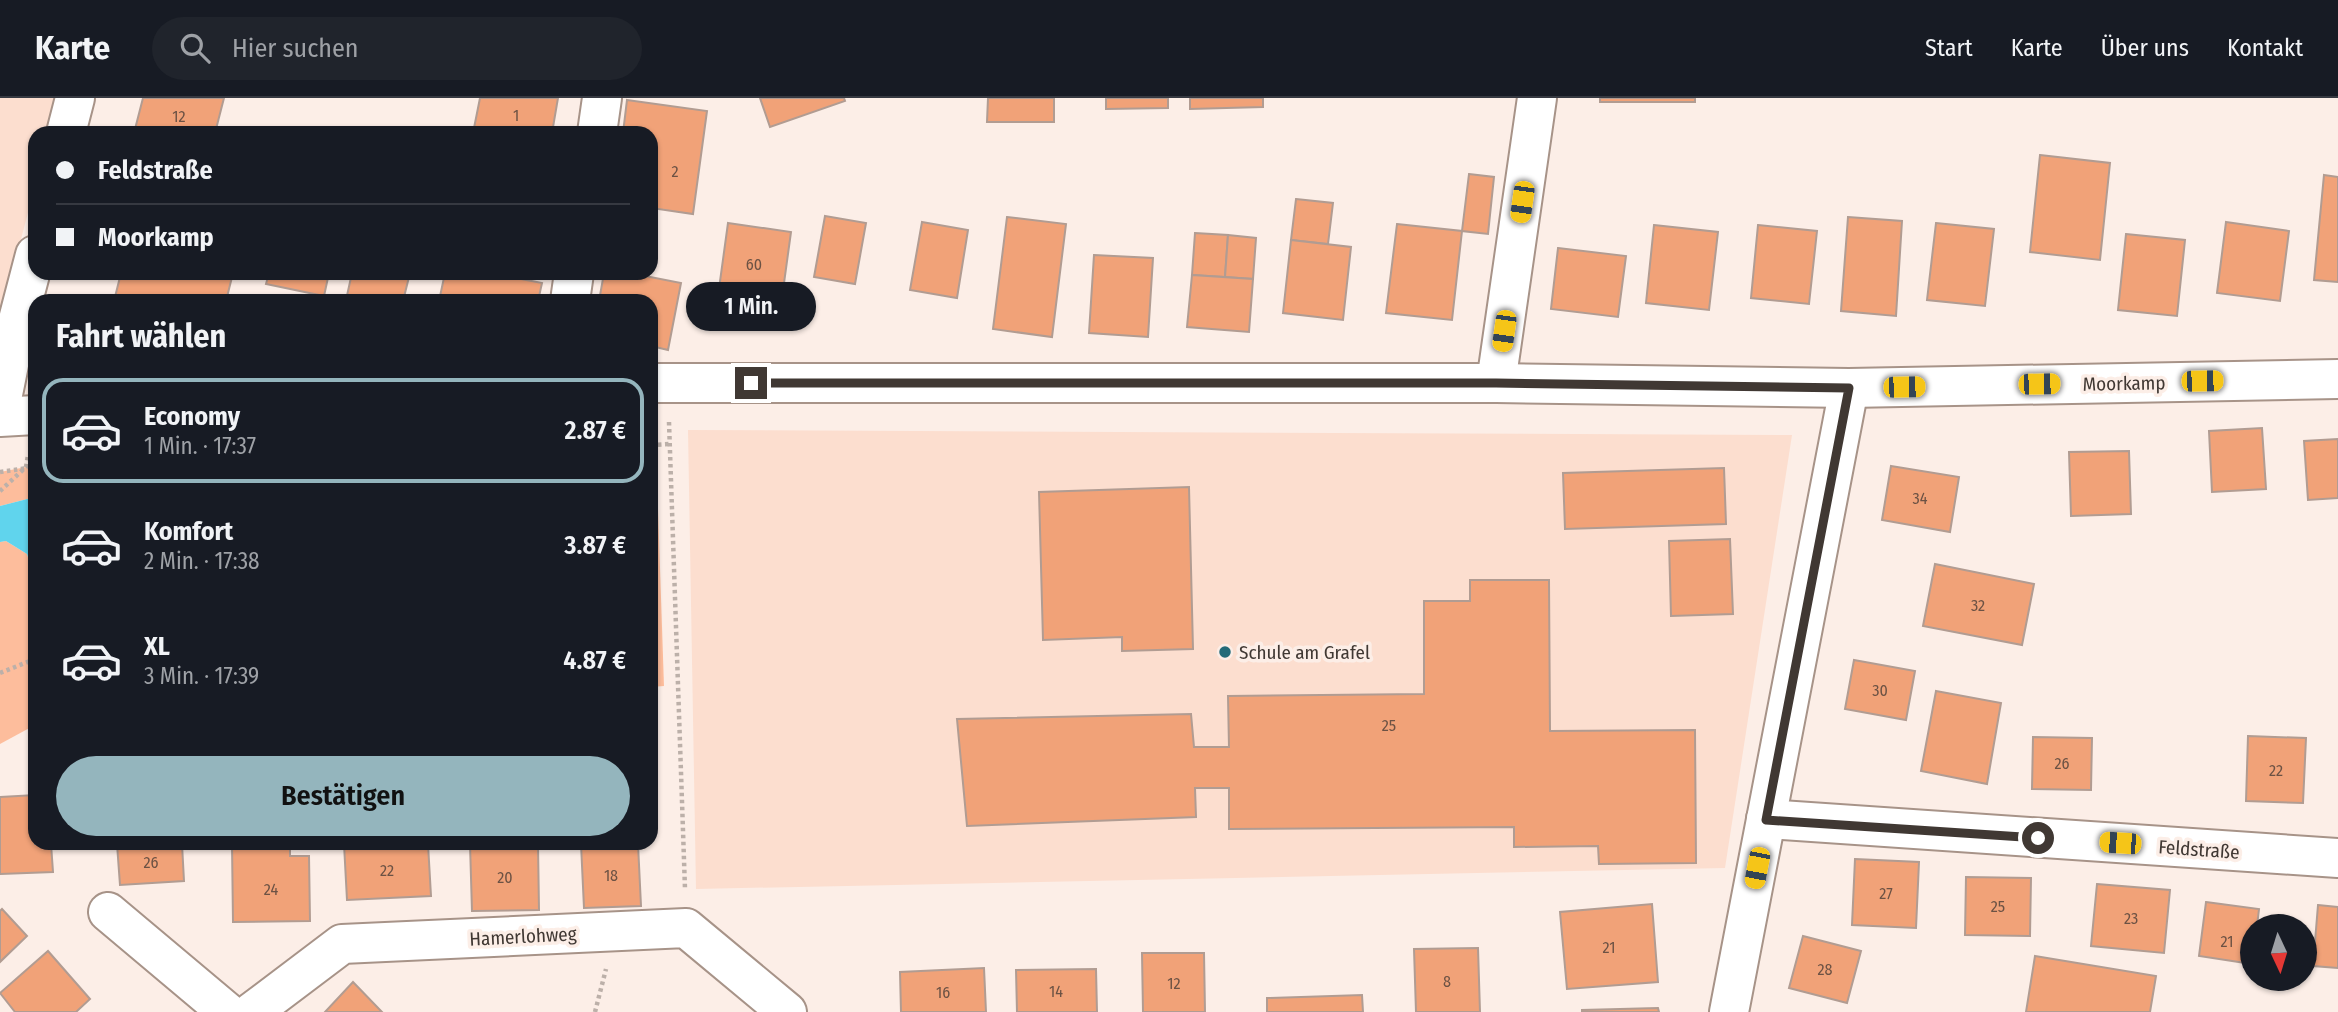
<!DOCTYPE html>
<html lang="de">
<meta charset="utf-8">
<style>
body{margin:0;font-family:"Fira Sans Condensed",sans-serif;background:#20242c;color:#f1f3f6;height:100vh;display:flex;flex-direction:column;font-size:26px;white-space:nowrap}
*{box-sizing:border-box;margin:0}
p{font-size:23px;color:#9ea1a6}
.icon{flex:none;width:38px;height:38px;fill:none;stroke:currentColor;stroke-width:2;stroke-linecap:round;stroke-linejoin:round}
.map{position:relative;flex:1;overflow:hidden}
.sheet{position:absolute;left:28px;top:196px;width:630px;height:556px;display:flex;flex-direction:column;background:#171b24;border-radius:21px;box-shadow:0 2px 5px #0004}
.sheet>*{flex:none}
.hud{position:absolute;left:28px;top:28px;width:630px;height:154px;border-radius:21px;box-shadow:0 2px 5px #0004;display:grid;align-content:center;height:154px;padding:0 28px;background:#171b24}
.needle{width:46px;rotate:176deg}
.fabs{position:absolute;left:2240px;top:816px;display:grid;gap:14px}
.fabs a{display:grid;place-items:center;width:77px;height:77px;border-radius:50%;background:#171b24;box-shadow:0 2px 5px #0004;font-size:35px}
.end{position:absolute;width:32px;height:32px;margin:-16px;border:9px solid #403833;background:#fff;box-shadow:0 0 0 4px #fff}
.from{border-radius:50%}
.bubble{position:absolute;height:49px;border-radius:24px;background:#171b24;box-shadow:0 2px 5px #0004;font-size:23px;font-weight:600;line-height:49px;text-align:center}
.car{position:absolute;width:21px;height:42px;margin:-21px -10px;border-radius:9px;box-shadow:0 0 5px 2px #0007;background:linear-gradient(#f5c518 24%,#345 0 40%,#f5c518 0 76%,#345 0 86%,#f5c518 0)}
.hud b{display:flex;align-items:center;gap:24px;height:66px;font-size:26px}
.hud b+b{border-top:2px solid #363941}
.hud i{width:18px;height:18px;background:#f1f3f6}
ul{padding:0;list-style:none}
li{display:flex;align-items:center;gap:21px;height:105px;margin:0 14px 10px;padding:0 14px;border:4px solid transparent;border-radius:21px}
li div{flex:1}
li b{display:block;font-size:26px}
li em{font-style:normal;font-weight:600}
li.selected{border-color:#94b5bd}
li>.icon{width:63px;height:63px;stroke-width:1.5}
h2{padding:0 28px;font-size:32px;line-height:84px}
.action{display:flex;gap:14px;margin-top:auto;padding:14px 28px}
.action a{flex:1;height:80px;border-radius:42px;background:#94b5bd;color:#111;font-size:28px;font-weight:600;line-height:80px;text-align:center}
header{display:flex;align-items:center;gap:42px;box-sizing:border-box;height:98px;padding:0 35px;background:#171b24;border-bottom:2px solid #363941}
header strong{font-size:33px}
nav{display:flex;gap:38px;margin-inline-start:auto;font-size:24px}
.search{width:490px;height:63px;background:#20242c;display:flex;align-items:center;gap:18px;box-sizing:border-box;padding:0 24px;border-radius:38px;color:#9ea1a6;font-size:26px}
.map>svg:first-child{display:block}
</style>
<header>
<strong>Karte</strong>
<div class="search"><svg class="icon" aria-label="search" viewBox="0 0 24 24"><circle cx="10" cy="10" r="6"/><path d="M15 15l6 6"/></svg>Hier suchen</div>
<nav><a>Start</a><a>Karte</a><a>Über uns</a><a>Kontakt</a></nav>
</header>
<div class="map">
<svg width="2338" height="914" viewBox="0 0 2338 914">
<rect width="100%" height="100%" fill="#fceee7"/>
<g fill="#fcdecf">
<polygon points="0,0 58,0 49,35 35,35 35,88 0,221"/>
<polygon points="688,332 1792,337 1725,770 696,791"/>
</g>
<g fill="#fdbd9c">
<polygon points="26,369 35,369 35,399 0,408 0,374"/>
<polygon points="651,381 657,381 664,588 651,589"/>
<polygon points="6,443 27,456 35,480 35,627 0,646 0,444"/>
</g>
<polygon fill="#60d4ed" points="35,399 35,480 27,456 6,443 0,444 0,408"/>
<g fill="#f1a278" stroke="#b19c92" stroke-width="2">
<polygon points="143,0 224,0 215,35 134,35"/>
<polygon points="480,0 558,0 552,35 473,35"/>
<polygon points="760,0 844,0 845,3 770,29"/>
<polygon points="988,0 1054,0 1054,24 987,24"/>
<polygon points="1106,0 1168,0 1168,10 1106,11"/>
<polygon points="1190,0 1263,0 1263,9 1190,11"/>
<rect x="1600" y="0" width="95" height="4"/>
<polygon points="627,2 707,13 693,116 651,110 651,35 623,35"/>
<polygon points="2040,57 2110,65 2100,162 2030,154"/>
<polygon points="1469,76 1494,79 1488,136 1462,133"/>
<polygon points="2324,77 2338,79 2338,184 2314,182"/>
<polygon points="1296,101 1333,105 1328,146 1291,142"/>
<polygon points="825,118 866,125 855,186 814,179"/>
<polygon points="1007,119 1066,126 1052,239 993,231"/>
<polygon points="1848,119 1902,123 1896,218 1841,213"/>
<polygon points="922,124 968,132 957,200 910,192"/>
<polygon points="2226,124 2289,133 2280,203 2217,195"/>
<polygon points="728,125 791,134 781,207 718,198"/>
<polygon points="1936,125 1994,131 1985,208 1927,202"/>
<polygon points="1397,126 1462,133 1452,222 1386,215"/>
<polygon points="1654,127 1718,134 1709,212 1646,205"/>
<polygon points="1758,127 1817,133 1809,206 1751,200"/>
<polygon points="1195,135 1228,137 1225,179 1192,177"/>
<polygon points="2126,136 2185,142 2177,218 2118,212"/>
<polygon points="1228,137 1256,140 1253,181 1225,179"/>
<polygon points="1291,142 1351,149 1343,222 1283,215"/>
<polygon points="1558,150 1626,158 1618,219 1551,211"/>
<polygon points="1094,157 1153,160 1148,239 1089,235"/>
<polygon points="121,175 233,175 226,203 114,203"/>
<polygon points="269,175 329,175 324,198 266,186"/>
<polygon points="352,175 410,175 403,203 346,202"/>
<polygon points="445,175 506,175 506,178 542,185 538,203 439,203"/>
<polygon points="604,175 630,175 681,185 668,252 651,248 651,203 599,203"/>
<polygon points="1192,177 1253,181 1249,234 1187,229"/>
<polygon points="2262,330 2266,391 2212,394 2209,333"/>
<polygon points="2338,341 2338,400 2308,402 2304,343"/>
<polygon points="2129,353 2131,416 2071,418 2069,354"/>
<polygon points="1891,368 1959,379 1950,434 1882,422"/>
<polygon points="1724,370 1726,426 1565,431 1563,375"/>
<polygon points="1189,389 1193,551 1122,553 1122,539 1043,542 1039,394"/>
<polygon points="1730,441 1733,516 1671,518 1669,443"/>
<polygon points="1935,466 2034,486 2022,547 1923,528"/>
<polygon points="1470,482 1549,482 1550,633 1695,632 1696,765 1599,766 1598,748 1514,749 1514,729 1229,731 1229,690 1195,690 1196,719 967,728 957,621 1191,616 1194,649 1229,649 1228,598 1424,596 1424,503 1470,503"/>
<polygon points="1854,562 1915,573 1906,622 1845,611"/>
<polygon points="1936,593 2001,605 1987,686 1921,673"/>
<polygon points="2248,638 2306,640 2303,705 2246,703"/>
<polygon points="2033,639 2092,640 2091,692 2032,691"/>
<polygon points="35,697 35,746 51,746 53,774 0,776 0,699"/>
<polygon points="117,746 182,746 184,783 120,787"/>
<polygon points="232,746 290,746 290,758 309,758 310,823 233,824"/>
<polygon points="344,746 428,746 431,798 347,802"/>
<polygon points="470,746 538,746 539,812 472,813"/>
<polygon points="581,746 638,746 641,808 584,810"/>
<polygon points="1855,761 1919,764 1916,830 1852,827"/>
<polygon points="1966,779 2031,780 2030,838 1965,837"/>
<polygon points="2097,786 2170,792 2164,855 2091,848"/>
<polygon points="2206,804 2259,811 2257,828 2252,828 2252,866 2199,858"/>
<polygon points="1652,806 1658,884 1567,891 1560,814"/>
<polygon points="2318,807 2338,809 2338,870 2313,868"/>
<polygon points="2,811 27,838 0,864 0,813"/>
<polygon points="1803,838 1861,853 1847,905 1789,890"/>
<polygon points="1478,850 1480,914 1416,914 1414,851"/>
<polygon points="48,853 90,901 76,914 15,914 0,895"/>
<polygon points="1142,855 1204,855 1205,914 1143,914"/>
<polygon points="2035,858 2156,878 2150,914 2026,914"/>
<polygon points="984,870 986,914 901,914 900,874"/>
<polygon points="1096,871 1097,914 1017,914 1016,872"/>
<polygon points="353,884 382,914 325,914"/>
<polygon points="1362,897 1363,914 1267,914 1267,900"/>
<polygon points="1658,910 1659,914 1582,914 1582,912"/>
</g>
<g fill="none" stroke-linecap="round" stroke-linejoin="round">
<defs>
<g id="minor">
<polyline points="66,35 75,0"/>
<polyline points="597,35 602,0"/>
<polyline points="570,203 574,175"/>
<polyline points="651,285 1496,285 1849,290 2338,281"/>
<polyline points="1496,285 1537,0"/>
<polyline points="0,311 18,222 35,157"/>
<polyline points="0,319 35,317"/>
<polyline points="1766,721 2338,760"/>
<polyline points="108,814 227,914"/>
<polyline points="252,914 342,846 686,830 787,914"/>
<polyline points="1729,914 1849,290"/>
</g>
</defs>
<use href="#minor" stroke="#a79388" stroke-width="42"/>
<g stroke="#bcb0a9" stroke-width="4.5" stroke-dasharray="3.5 3.5" stroke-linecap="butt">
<polyline points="669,324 685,791"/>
<polyline points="651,347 670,346"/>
<polyline points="0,374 35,369"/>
<polyline points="0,393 26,369 28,357"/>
<polyline points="0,575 35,561"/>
<polyline points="595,914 606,871"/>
</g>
<use href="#minor" stroke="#fff" stroke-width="38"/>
</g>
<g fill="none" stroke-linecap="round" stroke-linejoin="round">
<polyline stroke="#403833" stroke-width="9" points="751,285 1496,285 1849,290 1766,722 2038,740"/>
</g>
<circle fill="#236a78" stroke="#fceee7" stroke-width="2.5" cx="1225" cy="554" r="7"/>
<g text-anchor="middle" stroke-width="7" stroke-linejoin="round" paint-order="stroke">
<g font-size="16" fill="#6c5244">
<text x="516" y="23">1</text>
<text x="179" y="24">12</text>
<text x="675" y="79">2</text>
<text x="754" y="172">60</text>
<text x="1920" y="406">34</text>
<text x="1978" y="513">32</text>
<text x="1880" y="598">30</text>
<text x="1389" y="633">25</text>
<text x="2062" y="671">26</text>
<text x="2276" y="678">22</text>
<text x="151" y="770">26</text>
<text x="387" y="778">22</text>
<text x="611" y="783">18</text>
<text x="505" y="785">20</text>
<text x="271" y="797">24</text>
<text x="1886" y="801">27</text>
<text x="1998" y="814">25</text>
<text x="2131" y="826">23</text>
<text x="2227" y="849">21</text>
<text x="1609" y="855">21</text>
<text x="1825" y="877">28</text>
<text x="1447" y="889">8</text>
<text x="1174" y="891">12</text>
<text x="1056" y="899">14</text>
<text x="943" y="900">16</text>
</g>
<g font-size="19" fill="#403833" stroke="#fceee7">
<text transform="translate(2124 285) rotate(-1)" y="7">Moorkamp</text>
<text transform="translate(2199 751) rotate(4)" y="7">Feldstraße</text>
<text transform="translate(523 838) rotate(-3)" y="7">Hamerlohweg</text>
</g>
<g font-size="19" fill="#403833" stroke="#fceee7" text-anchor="start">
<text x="1239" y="561">Schule am Grafel</text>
</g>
</g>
</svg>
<div class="fabs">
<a><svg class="needle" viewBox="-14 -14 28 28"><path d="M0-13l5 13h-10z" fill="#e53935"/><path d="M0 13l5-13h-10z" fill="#9ea1a6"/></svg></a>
</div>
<i class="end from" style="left:2038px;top:740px"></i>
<i class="end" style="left:751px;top:285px"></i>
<div class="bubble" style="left:686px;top:184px;width:130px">1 Min.</div>
<i class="car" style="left:1522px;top:104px;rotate:188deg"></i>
<i class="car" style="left:1504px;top:233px;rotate:188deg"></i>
<i class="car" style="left:2202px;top:283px;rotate:89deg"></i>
<i class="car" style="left:2039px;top:286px;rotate:89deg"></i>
<i class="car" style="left:1904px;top:289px;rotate:89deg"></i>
<i class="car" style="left:2120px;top:745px;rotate:274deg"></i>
<i class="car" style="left:1757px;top:770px;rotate:191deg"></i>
<div class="hud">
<b><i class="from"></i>Feldstraße</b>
<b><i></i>Moorkamp</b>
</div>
<section class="sheet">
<h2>Fahrt wählen</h2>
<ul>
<li class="selected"><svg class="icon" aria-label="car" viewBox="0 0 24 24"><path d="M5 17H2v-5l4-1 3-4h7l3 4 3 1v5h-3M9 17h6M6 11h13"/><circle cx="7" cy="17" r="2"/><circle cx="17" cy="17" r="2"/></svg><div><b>Economy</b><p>1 Min. · 17:37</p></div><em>2.87 €</em></li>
<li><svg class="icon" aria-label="car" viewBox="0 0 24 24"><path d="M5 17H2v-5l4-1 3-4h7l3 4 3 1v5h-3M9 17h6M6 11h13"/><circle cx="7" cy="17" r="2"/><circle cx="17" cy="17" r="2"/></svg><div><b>Komfort</b><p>2 Min. · 17:38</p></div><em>3.87 €</em></li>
<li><svg class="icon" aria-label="car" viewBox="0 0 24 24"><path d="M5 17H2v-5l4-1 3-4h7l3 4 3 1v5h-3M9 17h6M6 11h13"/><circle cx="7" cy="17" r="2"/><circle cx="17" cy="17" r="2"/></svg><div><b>XL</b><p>3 Min. · 17:39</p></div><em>4.87 €</em></li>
</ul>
<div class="action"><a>Bestätigen</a></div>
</section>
</div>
